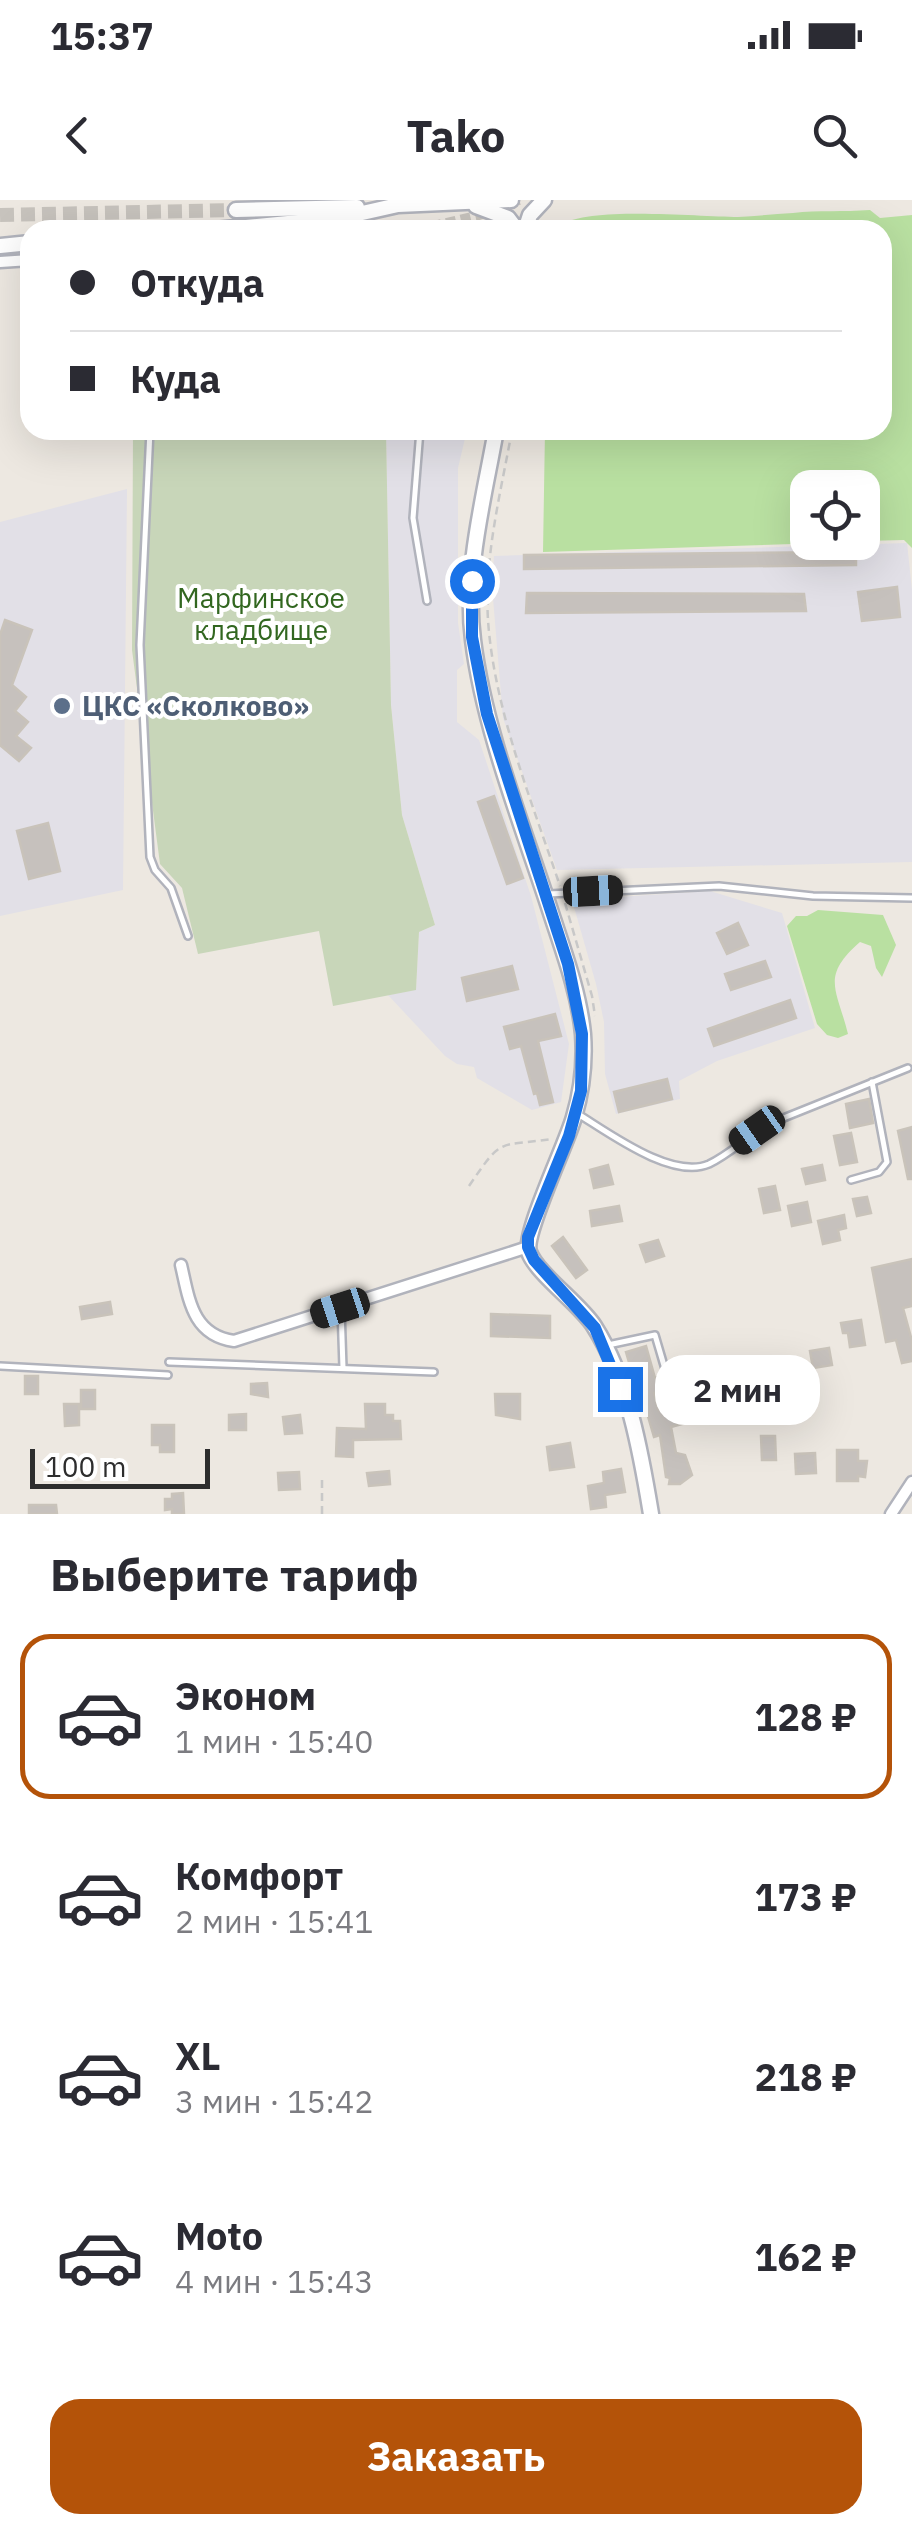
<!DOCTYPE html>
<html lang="ru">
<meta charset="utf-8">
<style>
body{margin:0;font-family:"IBM Plex Sans",sans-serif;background:#f7f7f7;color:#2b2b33;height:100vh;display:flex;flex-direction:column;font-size:38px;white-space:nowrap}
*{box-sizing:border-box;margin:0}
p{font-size:32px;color:#7c7c81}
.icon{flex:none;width:55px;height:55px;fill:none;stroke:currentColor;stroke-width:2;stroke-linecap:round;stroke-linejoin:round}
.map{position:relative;height:1314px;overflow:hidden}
.details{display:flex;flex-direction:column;background:#fff;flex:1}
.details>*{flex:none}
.top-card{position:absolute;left:20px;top:20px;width:872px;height:220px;border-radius:30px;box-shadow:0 10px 40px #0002;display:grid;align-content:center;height:220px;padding:0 50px;background:#fff}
.fabs{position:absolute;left:790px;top:270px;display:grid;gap:20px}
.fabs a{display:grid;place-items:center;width:90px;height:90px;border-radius:20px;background:#fff;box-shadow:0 10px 40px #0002;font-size:50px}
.scale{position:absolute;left:30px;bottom:25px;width:180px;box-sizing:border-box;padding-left:10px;border:5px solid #2d2d2d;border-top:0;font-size:28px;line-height:35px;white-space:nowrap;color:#2d2d2d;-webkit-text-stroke:8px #fff;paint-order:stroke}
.end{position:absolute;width:45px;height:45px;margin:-22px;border:12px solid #1a73e8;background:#fff;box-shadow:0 0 0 5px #fff}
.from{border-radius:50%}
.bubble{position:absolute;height:70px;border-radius:30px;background:#fff;box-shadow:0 10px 40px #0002;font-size:32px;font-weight:800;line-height:70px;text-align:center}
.car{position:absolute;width:30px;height:60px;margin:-30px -15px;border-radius:12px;box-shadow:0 0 8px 2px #0007;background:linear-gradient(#222 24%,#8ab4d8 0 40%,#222 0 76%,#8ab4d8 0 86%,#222 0)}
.top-card b{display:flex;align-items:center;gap:35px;height:95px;font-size:38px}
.top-card b+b{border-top:2px solid #e1e1e2}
.top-card i{width:25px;height:25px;background:#2b2b33}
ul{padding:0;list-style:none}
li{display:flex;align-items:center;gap:30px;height:165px;margin:0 20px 15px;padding:0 30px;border:5px solid transparent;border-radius:30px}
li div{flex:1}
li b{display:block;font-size:38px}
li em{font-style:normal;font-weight:800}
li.active{border-color:#b45309}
li>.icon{width:90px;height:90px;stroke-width:1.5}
h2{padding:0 50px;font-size:45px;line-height:120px}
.button{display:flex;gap:20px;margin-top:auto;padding:20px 50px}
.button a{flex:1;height:115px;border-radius:30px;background:#b45309;color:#fff;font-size:40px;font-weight:800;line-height:115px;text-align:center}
.status{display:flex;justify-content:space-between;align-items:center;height:70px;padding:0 50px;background:#fff;direction:ltr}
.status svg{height:28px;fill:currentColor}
header{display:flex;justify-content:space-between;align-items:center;height:130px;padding:0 50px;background:#fff;font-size:45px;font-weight:800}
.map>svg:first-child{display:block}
</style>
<div class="status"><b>15:37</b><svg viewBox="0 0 49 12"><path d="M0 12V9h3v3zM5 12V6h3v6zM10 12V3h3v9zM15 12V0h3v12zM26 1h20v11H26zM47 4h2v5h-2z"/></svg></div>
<header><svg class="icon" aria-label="back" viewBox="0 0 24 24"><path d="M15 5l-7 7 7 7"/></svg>Tako<svg class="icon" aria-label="search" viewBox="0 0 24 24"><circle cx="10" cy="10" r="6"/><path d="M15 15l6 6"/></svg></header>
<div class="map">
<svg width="912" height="1314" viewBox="0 0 912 1314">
<rect width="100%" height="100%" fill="#ede8e1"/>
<g fill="#e2e0e7">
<polygon points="386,230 467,230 458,268 458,423 464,464 457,470 457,522 479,540 531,696 569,844 561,902 532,910 477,878 474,867 457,864 445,856 388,795 416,789 419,732 435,725 402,615 391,505"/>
<polygon points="127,289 123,690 0,716 0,322"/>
<polygon points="907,343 912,390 912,662 557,670 503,518 492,386 494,356"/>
<polygon points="710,691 782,713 815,828 717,861 679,881 680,899 616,914 605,874 604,822 596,784 572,700"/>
</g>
<g fill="#b9e0a1">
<path d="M870,10L880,18L912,15V348L904,340L863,341L862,288H808V342L824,343L543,352L545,230H882V30H560L561,25C590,6 699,17 738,17C757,16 775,14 793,13C818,10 844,12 870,10Z"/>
<path d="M818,710L883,715L896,745L882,777L876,768L871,746L860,742C820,777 837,789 848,834L838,838L827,835L817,824L787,726L796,716H807Z"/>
</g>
<polygon fill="#c8d6b9" points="133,230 386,230 391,505 402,615 435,725 419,732 416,790 333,806 319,731 198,754 182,688 160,664 132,450"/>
<g fill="#c6c1bd" stroke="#c9c3ba" stroke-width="2.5">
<polygon points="856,352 856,365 524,369 524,355"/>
<polygon points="897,387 900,417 862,421 858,392"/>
<polygon points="527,393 804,394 806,411 526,413"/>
<polygon points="5,420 32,430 12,485 26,497 15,511 28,522 16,536 31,548 19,561 0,545 0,435"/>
<polygon points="494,596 523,678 507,684 478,602"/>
<polygon points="48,623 60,671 29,679 17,631"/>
<polygon points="738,723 748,745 727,754 717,733"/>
<polygon points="765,761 771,777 731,790 725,774"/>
<polygon points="512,766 518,789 467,801 462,778"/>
<polygon points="790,800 796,818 714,846 708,829"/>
<polygon points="555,814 561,836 538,841 553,902 540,905 537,893 534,894 521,846 510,849 504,827"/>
<polygon points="667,879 672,899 619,912 614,892"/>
<polygon points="869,899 873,923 850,928 846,904"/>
<polygon points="912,927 912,979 908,979 898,931"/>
<polygon points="851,933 857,962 840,965 834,936"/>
<polygon points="608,965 613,984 594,988 590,970"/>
<polygon points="822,965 825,980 806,984 802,969"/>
<polygon points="775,986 780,1010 764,1013 759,989"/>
<polygon points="867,997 871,1013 857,1016 853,999"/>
<polygon points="807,1002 811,1022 792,1026 788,1006"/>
<polygon points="619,1006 622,1021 592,1026 590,1011"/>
<polygon points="844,1015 846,1028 838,1030 840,1040 823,1044 818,1021"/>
<polygon points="563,1037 587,1070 576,1078 552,1046"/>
<polygon points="658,1040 664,1056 646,1062 640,1045"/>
<polygon points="912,1059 912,1106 903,1108 912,1141 912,1161 902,1163 896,1140 886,1142 872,1068"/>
<polygon points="110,1102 112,1114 82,1119 80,1107"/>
<polygon points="491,1114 550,1116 550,1138 491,1136"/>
<polygon points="861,1120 865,1145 850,1147 848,1133 843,1133 841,1123"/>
<polygon points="646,1146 655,1178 673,1172 677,1186 654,1193 659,1210 691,1201 697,1220 671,1227 676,1253 685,1255 692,1275 680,1284 669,1284 670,1278 666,1277 660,1235 654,1237 634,1168 631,1169 626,1152"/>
<polygon points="829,1148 832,1165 813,1168 810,1151"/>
<rect x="25" y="1176" width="13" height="18"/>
<polygon points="267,1183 268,1197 251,1194 251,1184"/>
<rect x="81" y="1190" width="14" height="19"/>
<polygon points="495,1194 520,1194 520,1219 496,1215"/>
<polygon points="64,1204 79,1204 79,1225 65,1226"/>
<polygon points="365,1204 385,1204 385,1215 393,1215 393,1221 400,1221 401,1239 353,1240 353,1257 336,1256 337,1228 366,1229"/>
<polygon points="246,1214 246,1230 229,1230 229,1215"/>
<polygon points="300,1215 302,1233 285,1234 283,1217"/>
<polygon points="152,1225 174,1225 174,1252 160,1252 160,1245 152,1245"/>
<polygon points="761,1236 775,1236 776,1260 762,1260"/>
<polygon points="570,1243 574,1267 550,1270 547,1247"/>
<polygon points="837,1250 858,1250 858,1261 867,1261 865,1277 858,1276 858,1281 837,1281"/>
<polygon points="815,1253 816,1273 796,1274 795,1254"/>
<polygon points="621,1269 625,1292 605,1295 606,1307 591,1309 588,1286 604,1283 603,1272"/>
<polygon points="389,1271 390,1284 369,1286 367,1273"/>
<polygon points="299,1272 300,1289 279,1290 278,1273"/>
<polygon points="183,1293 184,1314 172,1314 172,1309 165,1310 165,1299 172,1299 172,1294"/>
<polygon points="29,1305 56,1305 57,1314 29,1314"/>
</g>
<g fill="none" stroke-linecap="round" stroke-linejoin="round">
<polyline stroke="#c7c3bd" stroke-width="10" stroke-dasharray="10 5" stroke-linecap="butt" points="417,30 476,16 519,0"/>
<polyline stroke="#c7c3bd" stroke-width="14" stroke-dasharray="14 7" stroke-linecap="butt" points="0,15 236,10"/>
<defs>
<g id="lane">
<polyline points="150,230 140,445 150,657 155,670 171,688 188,736"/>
<polyline points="420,230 413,318 427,401"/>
<polyline points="548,694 719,686 813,696 912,698"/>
<path d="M578,914C609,933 672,980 709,964C732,953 752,932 776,921L908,868"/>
<polyline points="851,980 879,972 887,962 872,882"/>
<polyline points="341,1108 343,1168"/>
<polyline points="608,1145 655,1135 665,1169"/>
<polyline points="169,1162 434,1172"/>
<polyline points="0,1166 168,1175"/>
</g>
<g id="street">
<polyline points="0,62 30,60"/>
<path d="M181,1065C189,1099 192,1135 234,1141L528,1047"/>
<polyline points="891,1314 912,1282"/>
</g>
<g id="secondary">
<polyline points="476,6 508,18 517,30"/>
<polyline points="236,10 357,7"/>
<polyline points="215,30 340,18 398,5 511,0"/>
<polyline points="525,30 530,15 544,0"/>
<polyline points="0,46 30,43"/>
<path d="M496,230C484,298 464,371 473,440C484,529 522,624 550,710C563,750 579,792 583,834C585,862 582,890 574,917C567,943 523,1034 529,1052C537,1074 579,1103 594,1126C628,1179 641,1253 651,1314"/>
</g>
</defs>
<use href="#lane" stroke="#b1b3bc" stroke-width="10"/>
<use href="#street" stroke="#b1b3bc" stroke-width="15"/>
<use href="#secondary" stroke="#b1b3bc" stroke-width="19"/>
<g stroke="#c8c8c8" stroke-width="2.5" stroke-dasharray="8 5" stroke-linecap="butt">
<path d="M512,230C501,292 484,356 488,420C494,509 532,602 560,686"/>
<polyline points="565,703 592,796 595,816"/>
<path d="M469,986C503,936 497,947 552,939"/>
<polyline points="322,1314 322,1276"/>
</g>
<use href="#lane" stroke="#fff" stroke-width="5"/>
<use href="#street" stroke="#fff" stroke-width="10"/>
<use href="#secondary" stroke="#fff" stroke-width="14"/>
</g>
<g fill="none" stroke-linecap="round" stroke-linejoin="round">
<polyline stroke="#1a73e8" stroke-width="12" points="472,381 472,437 487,514 568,764 582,834 581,891 569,936 528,1037 528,1047 534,1060 595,1128 620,1189"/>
</g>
<circle fill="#5c6f8a" stroke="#fff" stroke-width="4" cx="62" cy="506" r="10"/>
<g text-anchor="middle" stroke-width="8" stroke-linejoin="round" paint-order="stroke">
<g font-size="28" fill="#326720" stroke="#fff">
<text x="261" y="408">Марфинское<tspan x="261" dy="32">кладбище</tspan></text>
</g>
<g font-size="28" font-weight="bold" fill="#4e5e75" stroke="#fff" text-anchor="start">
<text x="82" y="516">ЦКС «Сколково»</text>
</g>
</g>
</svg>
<div class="fabs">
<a><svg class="icon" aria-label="locate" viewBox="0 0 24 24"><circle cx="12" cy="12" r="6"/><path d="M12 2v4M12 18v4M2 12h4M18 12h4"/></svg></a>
</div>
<div class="scale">100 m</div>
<i class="end from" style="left:472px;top:381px"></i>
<i class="end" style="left:620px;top:1189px"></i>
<div class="bubble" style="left:655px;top:1155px;width:165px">2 мин</div>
<i class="car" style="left:593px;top:691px;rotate:87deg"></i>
<i class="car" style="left:757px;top:930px;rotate:235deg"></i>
<i class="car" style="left:340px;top:1108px;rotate:252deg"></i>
<div class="top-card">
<b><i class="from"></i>Откуда</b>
<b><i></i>Куда</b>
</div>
</div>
<section class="details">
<h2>Выберите тариф</h2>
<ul>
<li class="active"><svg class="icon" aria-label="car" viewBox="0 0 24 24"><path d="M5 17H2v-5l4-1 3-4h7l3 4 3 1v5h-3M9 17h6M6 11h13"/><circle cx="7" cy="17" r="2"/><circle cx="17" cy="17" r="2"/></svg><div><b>Эконом</b><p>1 мин · 15:40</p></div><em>128 ₽</em></li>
<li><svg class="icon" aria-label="car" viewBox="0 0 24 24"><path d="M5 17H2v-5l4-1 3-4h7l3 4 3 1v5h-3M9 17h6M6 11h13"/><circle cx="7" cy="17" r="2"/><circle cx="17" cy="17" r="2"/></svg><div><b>Комфорт</b><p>2 мин · 15:41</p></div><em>173 ₽</em></li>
<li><svg class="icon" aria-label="car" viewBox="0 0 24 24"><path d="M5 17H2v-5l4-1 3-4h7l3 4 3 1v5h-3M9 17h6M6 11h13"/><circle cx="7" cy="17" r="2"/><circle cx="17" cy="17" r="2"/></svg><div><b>XL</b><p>3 мин · 15:42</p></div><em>218 ₽</em></li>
<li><svg class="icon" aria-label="car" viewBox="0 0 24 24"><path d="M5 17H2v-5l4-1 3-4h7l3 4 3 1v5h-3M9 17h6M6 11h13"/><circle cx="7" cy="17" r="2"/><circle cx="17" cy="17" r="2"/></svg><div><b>Moto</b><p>4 мин · 15:43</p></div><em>162 ₽</em></li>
</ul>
<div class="button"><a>Заказать</a></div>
</section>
